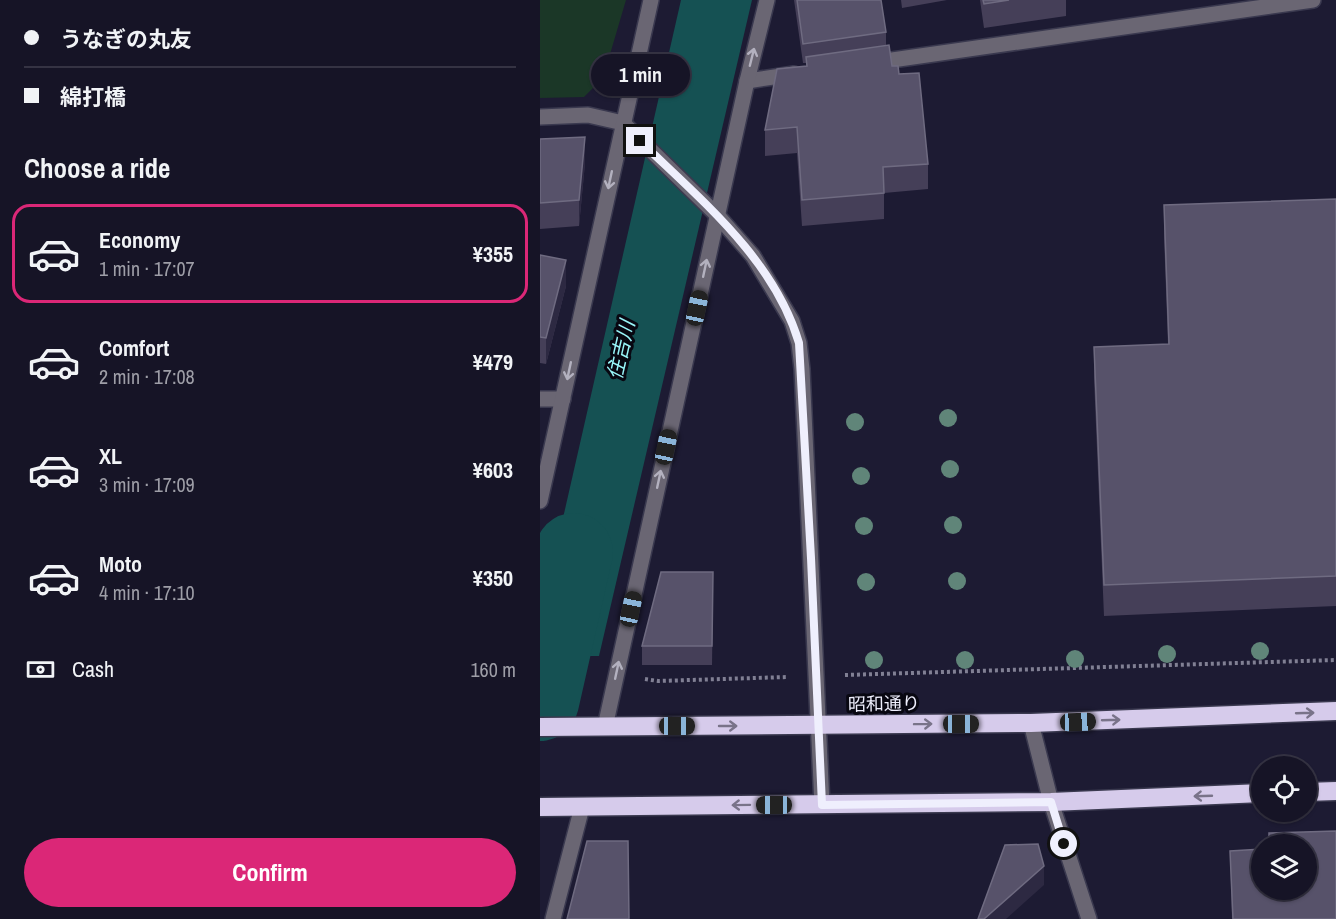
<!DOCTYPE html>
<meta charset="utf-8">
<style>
body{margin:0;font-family:"Archivo Narrow","Noto Sans JP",sans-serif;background:#1f1d2e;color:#f1f3f6;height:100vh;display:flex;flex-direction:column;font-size:22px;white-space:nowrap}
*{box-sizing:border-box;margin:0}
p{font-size:20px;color:#9e9ea7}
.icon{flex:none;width:33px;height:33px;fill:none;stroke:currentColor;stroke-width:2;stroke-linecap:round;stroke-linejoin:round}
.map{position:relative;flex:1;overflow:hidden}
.sheet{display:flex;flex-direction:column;background:#161426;width:540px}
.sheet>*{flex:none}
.guide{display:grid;align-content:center;height:132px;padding:0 24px;background:#161426}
.tools{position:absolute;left:711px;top:756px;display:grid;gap:12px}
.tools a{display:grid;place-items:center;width:66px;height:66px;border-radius:50%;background:#161426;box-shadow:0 2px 4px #0004,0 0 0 2px #353343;font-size:30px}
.end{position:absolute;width:27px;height:27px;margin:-14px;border:8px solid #efeffd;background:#111;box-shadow:0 0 0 3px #111}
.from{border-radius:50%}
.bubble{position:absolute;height:42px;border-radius:21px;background:#161426;box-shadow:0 2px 4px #0004,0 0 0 2px #353343;font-size:20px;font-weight:700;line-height:42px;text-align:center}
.car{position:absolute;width:18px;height:36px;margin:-18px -9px;border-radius:8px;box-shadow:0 0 4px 2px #0007;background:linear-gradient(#222 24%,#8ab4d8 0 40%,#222 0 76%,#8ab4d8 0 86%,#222 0)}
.guide b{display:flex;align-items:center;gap:21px;height:57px;font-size:22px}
.guide b+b{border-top:2px solid #353343}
.guide i{width:15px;height:15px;background:#f1f3f6}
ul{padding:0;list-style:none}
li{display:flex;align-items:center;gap:18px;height:99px;margin:0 12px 9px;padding:0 12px;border:3px solid transparent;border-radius:18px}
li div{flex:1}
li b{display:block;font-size:22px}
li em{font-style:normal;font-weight:700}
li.active{border-color:#db2777}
li>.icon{width:54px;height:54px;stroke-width:1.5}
h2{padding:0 24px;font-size:27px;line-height:72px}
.pay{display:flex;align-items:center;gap:15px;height:66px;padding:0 24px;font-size:22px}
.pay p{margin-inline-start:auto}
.primary-button{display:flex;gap:12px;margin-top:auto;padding:12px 24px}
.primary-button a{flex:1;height:69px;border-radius:36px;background:#db2777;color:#fff;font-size:24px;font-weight:700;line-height:69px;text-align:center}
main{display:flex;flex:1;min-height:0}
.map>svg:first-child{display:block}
</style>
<main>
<section class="sheet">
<div class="guide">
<b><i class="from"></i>うなぎの丸友</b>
<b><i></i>綿打橋</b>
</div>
<h2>Choose a ride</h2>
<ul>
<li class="active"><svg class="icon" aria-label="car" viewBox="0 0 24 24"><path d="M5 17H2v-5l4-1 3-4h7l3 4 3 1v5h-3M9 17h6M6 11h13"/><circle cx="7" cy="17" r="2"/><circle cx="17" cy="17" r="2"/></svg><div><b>Economy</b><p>1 min · 17:07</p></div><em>¥355</em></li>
<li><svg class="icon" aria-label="car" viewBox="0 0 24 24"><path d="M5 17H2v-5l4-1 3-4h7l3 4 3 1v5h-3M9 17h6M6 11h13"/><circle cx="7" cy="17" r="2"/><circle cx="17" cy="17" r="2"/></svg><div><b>Comfort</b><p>2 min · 17:08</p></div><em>¥479</em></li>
<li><svg class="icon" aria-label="car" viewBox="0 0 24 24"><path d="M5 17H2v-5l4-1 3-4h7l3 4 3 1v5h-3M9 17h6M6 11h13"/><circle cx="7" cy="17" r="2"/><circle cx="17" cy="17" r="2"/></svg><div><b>XL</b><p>3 min · 17:09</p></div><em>¥603</em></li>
<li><svg class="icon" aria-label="car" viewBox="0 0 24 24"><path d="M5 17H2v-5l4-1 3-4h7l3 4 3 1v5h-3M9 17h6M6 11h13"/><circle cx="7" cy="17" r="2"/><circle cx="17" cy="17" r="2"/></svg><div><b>Moto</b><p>4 min · 17:10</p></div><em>¥350</em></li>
</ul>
<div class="pay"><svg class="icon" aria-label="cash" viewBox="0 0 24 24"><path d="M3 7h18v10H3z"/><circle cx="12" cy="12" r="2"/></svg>Cash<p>160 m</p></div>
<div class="primary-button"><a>Confirm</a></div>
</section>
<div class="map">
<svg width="796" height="919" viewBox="0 0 796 919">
<rect width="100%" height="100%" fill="#1d1b33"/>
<polygon fill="#1b3727" points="0,0 86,0 63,78 44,97 0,98"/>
<polygon fill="#155153" points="141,0 212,0 59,656 0,656 0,619"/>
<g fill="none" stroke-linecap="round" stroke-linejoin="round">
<polyline stroke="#155153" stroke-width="78" points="0,702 34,552"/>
<defs>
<g id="minor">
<polyline points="331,63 773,0"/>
<polyline points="207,81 254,74"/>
<polyline points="0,117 48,115 83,123 177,215 213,256 252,321 259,343 262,369 282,805"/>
<polyline points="0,399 23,399"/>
<polyline points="0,501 111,0"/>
<polyline points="491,723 511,802 549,919"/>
<polyline points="65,727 207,81 227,0"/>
<polyline points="13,919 42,807"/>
</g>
<g id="highway">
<polyline points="0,727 491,723 796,711"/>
<polyline points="766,792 796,791"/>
<polyline points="0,807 511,802 722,793"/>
</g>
</defs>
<use href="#minor" stroke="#3a394f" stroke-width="18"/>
<use href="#highway" stroke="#3a394f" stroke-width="21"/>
<g stroke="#818094" stroke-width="4" stroke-dasharray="3 3" stroke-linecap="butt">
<polyline points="305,675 796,660"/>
<polyline points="105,679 118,681 247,677"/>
</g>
<use href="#minor" stroke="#6a6673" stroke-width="15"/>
<use href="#highway" stroke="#d6cbeb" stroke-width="18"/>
</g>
<g fill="#608579">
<circle cx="408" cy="418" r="9"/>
<circle cx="315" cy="422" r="9"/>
<circle cx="410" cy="469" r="9"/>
<circle cx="321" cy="476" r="9"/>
<circle cx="413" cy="525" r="9"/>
<circle cx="324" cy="526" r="9"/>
<circle cx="417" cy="581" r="9"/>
<circle cx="326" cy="582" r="9"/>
<circle cx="720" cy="651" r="9"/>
<circle cx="627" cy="654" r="9"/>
<circle cx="535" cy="659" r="9"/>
<circle cx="334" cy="660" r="9"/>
<circle cx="425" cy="660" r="9"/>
</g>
<g fill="#453f58">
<polygon points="254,0 341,0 346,32 346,45 352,66 359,74 388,164 388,189 344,193 344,219 262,226 257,153 225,156 225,130 266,67 266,63 263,63"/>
<polygon points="361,0 407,0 362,8"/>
<polygon points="440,0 526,0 526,16 444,28"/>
<polygon points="0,139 45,163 39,226 0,229"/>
<polygon points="796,199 796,606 564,616 554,378 554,347 628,344 624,236 624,205"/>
<polygon points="0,255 26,286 6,364 0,363"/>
<polygon points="173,591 172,665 102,665 102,646"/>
<polygon points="690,851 796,919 692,919"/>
</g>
<g fill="#2d2942">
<polygon points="45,137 45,163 39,226 39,200"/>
<polygon points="26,260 26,286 6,364 6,338"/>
<polygon points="504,866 504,885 466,919 444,919"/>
</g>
<g fill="#57526a" stroke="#6f6b81" stroke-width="1.5">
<polygon points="257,0 341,0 346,32 263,44"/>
<polygon points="443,0 469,0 444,4"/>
<polygon points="349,45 352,66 358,66 359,74 379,73 388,164 343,167 344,193 262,200 257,127 225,130 237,69 267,66 266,57"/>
<polygon points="45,137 39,200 0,203 0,139"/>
<polygon points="796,199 796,576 564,585 554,347 629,344 624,205"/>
<polygon points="0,255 26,260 6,338 0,337"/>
<polygon points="121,572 173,572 172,646 102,646"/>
<polygon points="796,831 796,919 693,919 690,851 722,849 722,890 766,890 766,844 729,844 729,833"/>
<polygon points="47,841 88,841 89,919 27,919"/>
<polygon points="498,844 504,866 444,919 438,919 465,845"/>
</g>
<defs><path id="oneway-shaft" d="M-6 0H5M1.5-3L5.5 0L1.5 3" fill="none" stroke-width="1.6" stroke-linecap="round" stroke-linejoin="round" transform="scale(1.5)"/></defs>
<g stroke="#b3b1bf">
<use href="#oneway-shaft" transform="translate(212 57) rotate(-76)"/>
<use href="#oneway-shaft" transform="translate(70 180) rotate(102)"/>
<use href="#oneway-shaft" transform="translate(165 268) rotate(-78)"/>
<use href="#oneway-shaft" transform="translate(29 371) rotate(102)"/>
<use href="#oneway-shaft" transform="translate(119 479) rotate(-78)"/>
<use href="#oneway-shaft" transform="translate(77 670) rotate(-78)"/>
</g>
<g stroke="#797389">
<use href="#oneway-shaft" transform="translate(765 713) rotate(-2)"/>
<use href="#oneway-shaft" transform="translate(571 720) rotate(-2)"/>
<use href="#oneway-shaft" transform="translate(383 724) rotate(-1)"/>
<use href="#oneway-shaft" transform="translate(188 726)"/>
<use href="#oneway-shaft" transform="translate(663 796) rotate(178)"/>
<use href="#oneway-shaft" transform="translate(201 805) rotate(179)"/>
</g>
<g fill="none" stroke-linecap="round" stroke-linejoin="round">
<path stroke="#efeffd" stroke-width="8" d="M100,141C161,200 234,259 259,343L271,558L282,805L511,802L524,844"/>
</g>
<g text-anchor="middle" stroke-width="6" stroke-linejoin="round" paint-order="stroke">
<g font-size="18" fill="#efeffd" stroke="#080711">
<text transform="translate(344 704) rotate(-1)" y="6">昭和通り</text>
</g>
<g font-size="20" font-style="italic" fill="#99f6fa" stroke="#080711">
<text transform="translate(81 350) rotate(-77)" y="7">住吉川</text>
</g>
</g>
</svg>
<div class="tools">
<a><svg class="icon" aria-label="locate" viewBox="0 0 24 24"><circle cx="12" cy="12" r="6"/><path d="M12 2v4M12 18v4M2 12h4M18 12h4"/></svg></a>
<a><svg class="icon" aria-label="layers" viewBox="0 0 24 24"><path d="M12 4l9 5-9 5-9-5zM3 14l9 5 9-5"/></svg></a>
</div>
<i class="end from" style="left:524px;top:844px"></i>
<i class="end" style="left:100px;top:141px"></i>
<div class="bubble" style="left:51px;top:54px;width:99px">1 min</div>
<i class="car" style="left:157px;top:308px;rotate:12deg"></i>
<i class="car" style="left:126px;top:447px;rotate:12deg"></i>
<i class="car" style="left:91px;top:609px;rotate:12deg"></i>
<i class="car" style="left:538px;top:722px;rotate:88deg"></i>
<i class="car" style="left:421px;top:724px;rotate:90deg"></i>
<i class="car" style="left:137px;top:726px;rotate:90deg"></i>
<i class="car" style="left:234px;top:805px;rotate:270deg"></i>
</div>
</main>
